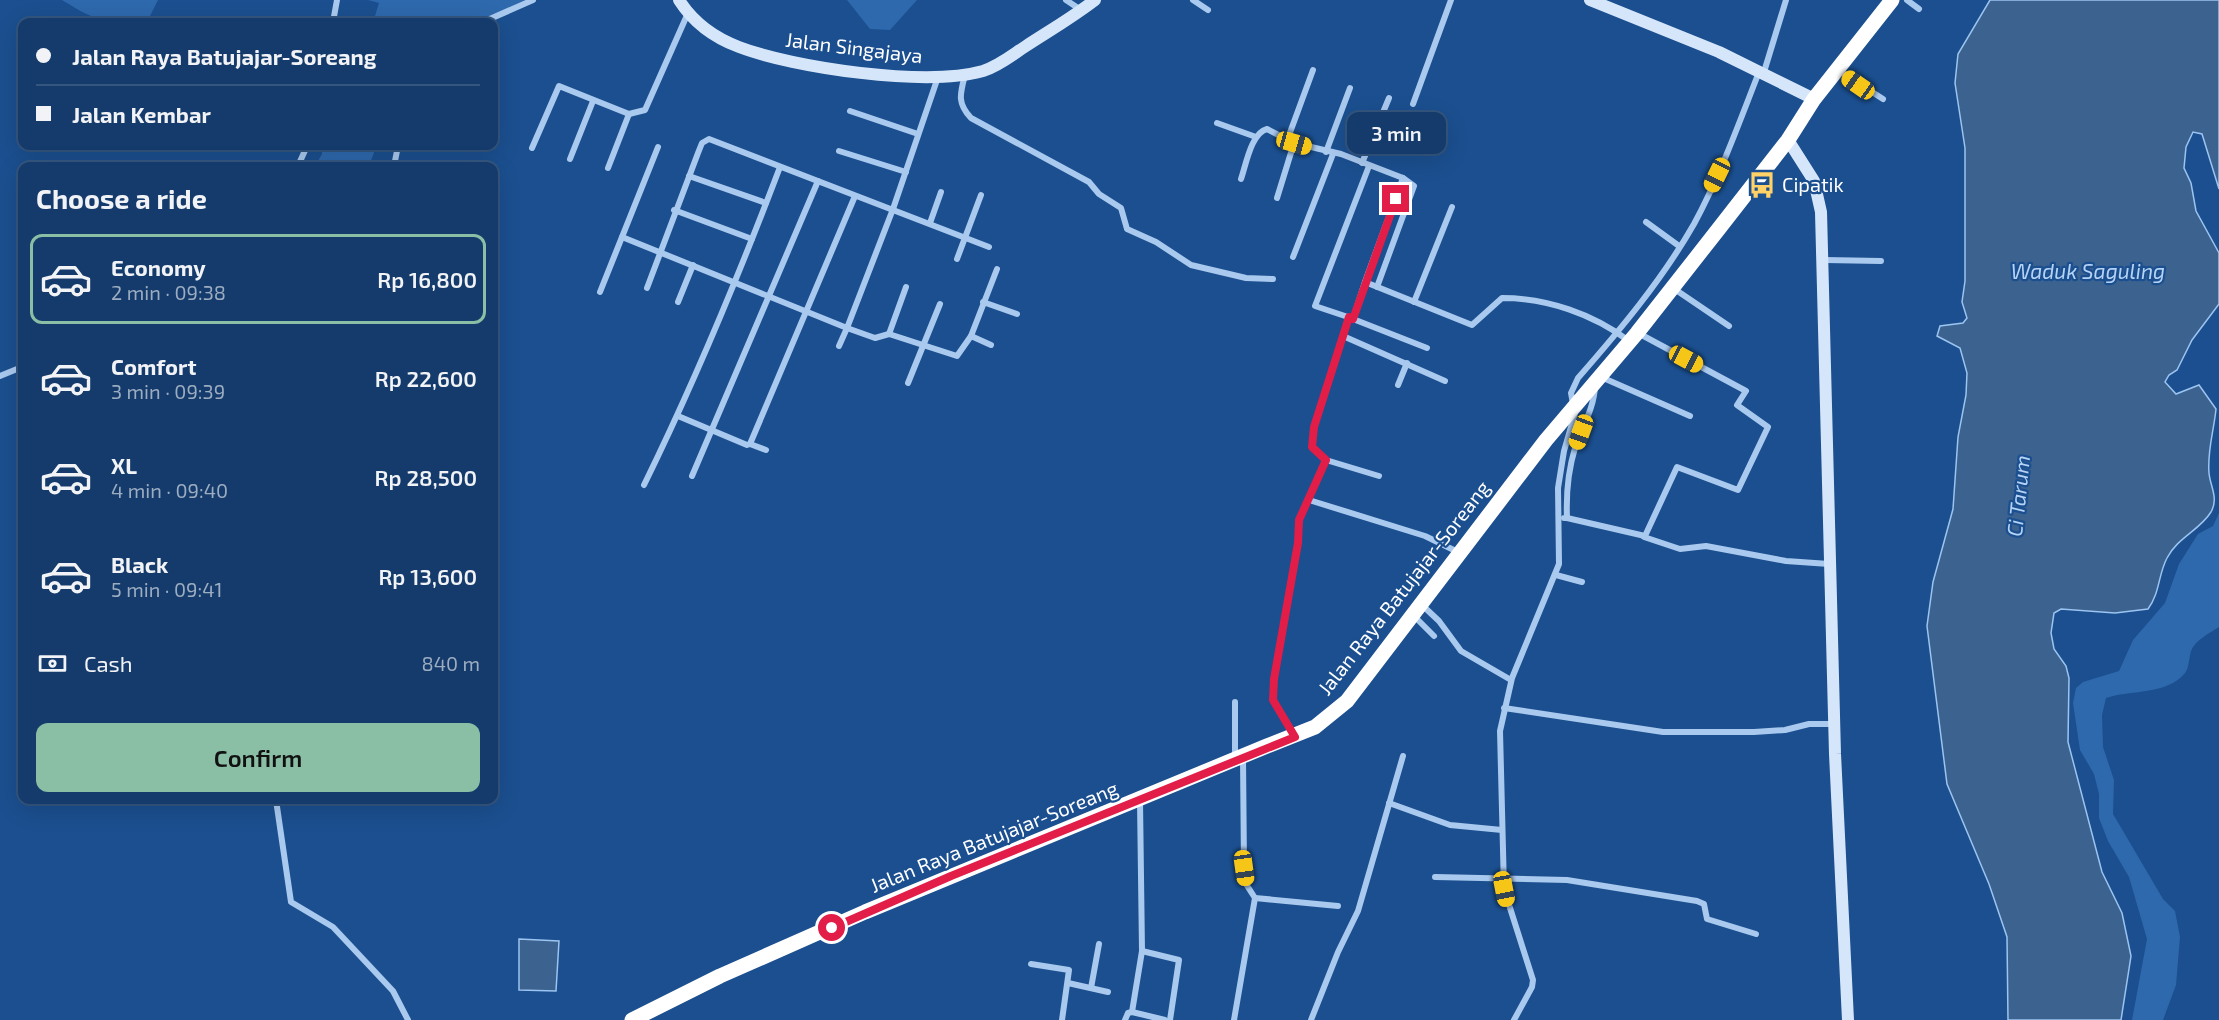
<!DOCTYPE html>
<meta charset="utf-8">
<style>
body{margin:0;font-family:"Exo 2",sans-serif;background:#214673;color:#f1f3f6;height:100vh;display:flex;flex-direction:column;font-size:22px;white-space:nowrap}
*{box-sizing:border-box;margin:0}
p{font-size:20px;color:#9dadc1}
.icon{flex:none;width:33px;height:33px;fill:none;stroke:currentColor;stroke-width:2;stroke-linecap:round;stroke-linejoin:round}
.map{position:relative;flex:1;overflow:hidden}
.panel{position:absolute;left:18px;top:162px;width:480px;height:642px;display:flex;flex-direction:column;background:#143b6b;border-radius:12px;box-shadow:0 6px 24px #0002,0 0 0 2px #33557e}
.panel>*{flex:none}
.top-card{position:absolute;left:18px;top:18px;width:480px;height:132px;border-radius:12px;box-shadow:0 6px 24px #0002,0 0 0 2px #33557e;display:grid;align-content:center;height:132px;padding:0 18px;background:#143b6b}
.end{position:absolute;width:27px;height:27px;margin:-14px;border:8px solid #e11d48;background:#fff;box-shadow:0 0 0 3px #fff}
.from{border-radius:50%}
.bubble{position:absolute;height:42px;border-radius:12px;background:#143b6b;box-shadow:0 6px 24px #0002,0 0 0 2px #33557e;font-size:20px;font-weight:600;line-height:42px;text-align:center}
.car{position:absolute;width:18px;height:36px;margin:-18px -9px;border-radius:8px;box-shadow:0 0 4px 2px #0007;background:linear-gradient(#f5c518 24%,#345 0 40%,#f5c518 0 76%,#345 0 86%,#f5c518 0)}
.top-card b{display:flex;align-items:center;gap:21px;height:57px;font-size:22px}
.top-card b+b{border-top:2px solid #33557e}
.top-card i{width:15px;height:15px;background:#f1f3f6}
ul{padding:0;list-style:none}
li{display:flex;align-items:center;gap:18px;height:90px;margin:0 12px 9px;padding:0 6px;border:3px solid transparent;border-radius:12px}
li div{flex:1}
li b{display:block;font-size:22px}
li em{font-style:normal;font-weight:600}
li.active{border-color:#8abfa5}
li>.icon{width:54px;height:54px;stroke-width:1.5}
h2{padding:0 18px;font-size:27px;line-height:72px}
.pay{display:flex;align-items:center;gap:15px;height:66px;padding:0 18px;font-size:22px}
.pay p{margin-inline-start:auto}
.action{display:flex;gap:12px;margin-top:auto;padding:12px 18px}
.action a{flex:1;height:69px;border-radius:12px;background:#8abfa5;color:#111;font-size:24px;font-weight:600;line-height:69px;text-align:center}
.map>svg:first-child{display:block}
</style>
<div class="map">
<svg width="2219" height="1020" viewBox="0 0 2219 1020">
<rect width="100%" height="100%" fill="#1b4f8f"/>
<g fill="#2e69ad">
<path d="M62,0H158L147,22C106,23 97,22 62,0Z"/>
<polygon points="368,0 525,0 479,22 368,22 375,16 379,3"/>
<polygon points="847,0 917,0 890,30 870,29"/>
<polygon points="322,146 376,146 376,147 369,166 315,166 322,154"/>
<path d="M2219,513V627C2210,633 2195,640 2191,651C2189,658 2189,668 2185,673C2168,695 2129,690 2106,698L2102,715L2103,747L2114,780L2113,814L2163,899L2175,911L2180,937L2176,985L2163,1020H2132L2147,939L2129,877L2108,841L2099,818V794L2094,774L2080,750L2073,703L2076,688L2083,682L2119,671L2133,640L2165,603L2179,564L2198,534L2213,526Z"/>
</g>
<g fill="#3c6290" stroke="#9cc4f0" stroke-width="1.5">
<path d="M1990,0H2219V189L2202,134L2193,132L2186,147L2184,168L2191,183L2196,211L2219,253V304L2192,340L2177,370L2169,375L2165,382L2176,394L2199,385L2216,409C2214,430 2207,451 2209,473C2210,486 2219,498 2211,512C2200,530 2177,538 2167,558C2158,575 2160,593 2148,609L2115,613L2061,609L2054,613L2051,633L2054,649L2066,666L2069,678L2068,742L2102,872L2122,913L2131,956L2121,1020H2008L2007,937L1989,884L1947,784L1927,626L1933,582L1953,509L1958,437L1966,395L1967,373L1960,348L1937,336L1940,326L1963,323L1967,318L1962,302L1965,281V148L1955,83L1958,54Z"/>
<polygon points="519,939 559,941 556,991 519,990"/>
</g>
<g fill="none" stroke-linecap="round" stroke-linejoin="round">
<g stroke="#a9c9ee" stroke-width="6">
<polyline points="1066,0 1081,10"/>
<polyline points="1193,0 1208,10"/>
<polyline points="1907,0 1919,9"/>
<polyline points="333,22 337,0"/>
<polyline points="483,22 533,0"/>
<polyline points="1838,70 1883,99"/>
<polyline points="1764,72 1786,0"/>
<path d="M965,75C960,94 957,103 971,118L1089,182L1099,194L1121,208L1127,229L1156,242L1191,265L1246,278L1273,279"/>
<polyline points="1413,104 1451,0"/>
<polyline points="850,111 918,134"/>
<polyline points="1217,123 1256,137"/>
<polyline points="1378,127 1429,147"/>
<polyline points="1288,138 1313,70"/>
<polyline points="532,148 559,86 629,114 645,110 688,13"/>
<polyline points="839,151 906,172"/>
<polyline points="1326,152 1350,88"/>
<polyline points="570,159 593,101"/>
<polyline points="1362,163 1389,98"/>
<polyline points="298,166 307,146"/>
<polyline points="394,166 398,146"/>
<polyline points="608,168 629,114"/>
<polyline points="689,176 766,203"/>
<path d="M1241,179C1246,165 1251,133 1267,129L1294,143L1341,154L1403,178L1365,282L1472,325L1502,298C1547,298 1593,314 1629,341"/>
<polyline points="1277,198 1294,143"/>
<polyline points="674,210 752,239"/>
<polyline points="1646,222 1679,246"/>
<polyline points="930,223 941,192"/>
<polyline points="622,237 847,328 893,209 938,77"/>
<polyline points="1293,257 1333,154"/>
<polyline points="957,259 981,195"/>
<polyline points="1825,260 1881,261"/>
<polyline points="1365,282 1353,319 1427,348"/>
<polyline points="1377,287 1414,186 1403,178"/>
<polyline points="647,288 698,153 702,143 709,139 989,247"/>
<polyline points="1673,288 1729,326"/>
<polyline points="600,292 658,147"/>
<polyline points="678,302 693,265"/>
<polyline points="983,302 1017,314"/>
<polyline points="1414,302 1452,207"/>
<polyline points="1349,317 1314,427 1312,447 1326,460 1379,476"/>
<polyline points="1351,318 1315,306 1369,166"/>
<polyline points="889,334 906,287"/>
<polyline points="971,336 991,345"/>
<polyline points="1343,336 1445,381"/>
<polyline points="839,346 847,328 875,338 889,334 957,356 971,336 997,269"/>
<polyline points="0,376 22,367"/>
<polyline points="1601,377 1690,416"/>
<polyline points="908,383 940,304"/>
<polyline points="1398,385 1407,363"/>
<path d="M1573,404L1571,393L1578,378C1620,330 1662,280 1694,224C1720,176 1739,123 1759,72"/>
<polyline points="678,416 747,445 750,444 855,196"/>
<polyline points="750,444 766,450"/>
<polyline points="692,476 818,181"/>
<path d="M644,485C695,381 739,275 780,167"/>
<polyline points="1309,500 1425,536 1460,553"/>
<path d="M1564,518H1567C1566,494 1568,471 1575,448C1582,427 1594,409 1595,386"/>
<polyline points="1567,518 1645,536 1677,467 1738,490 1768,427 1737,405 1746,391 1638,333"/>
<polyline points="1644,537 1680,549 1706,546 1786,561 1829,564"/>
<polyline points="1556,575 1582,582"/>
<polyline points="1422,605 1439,621 1461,651 1511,680"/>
<polyline points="1414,616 1434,636"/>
<polyline points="1504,708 1663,732 1754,732 1785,730 1809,724 1834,724"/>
<polyline points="1293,734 1273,700 1274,679 1298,543 1299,520 1326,460"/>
<polyline points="1235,759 1235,702"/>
<polyline points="276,800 291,902 333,927 393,991 408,1020"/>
<polyline points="1140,801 1142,951 1132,1012 1165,1020"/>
<polyline points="1389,803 1450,825 1502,830"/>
<polyline points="1435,877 1567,880 1697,901 1704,904 1707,919 1756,934"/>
<polyline points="1255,898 1338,906"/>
<polyline points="1142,951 1179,960 1170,1020"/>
<polyline points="1031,964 1069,970 1062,1020"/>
<polyline points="1068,983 1108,992"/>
<polyline points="1091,988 1099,944"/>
<polyline points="1125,1020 1128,1013 1132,1012"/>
<polyline points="1234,1020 1255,898 1246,884 1244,868 1243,757"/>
<polyline points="1311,1020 1338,952 1358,911 1403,756"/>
<polyline points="1514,1020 1532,987 1533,980 1504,889 1500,731 1512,678 1559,564 1558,488 1564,451 1575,413"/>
</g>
<g stroke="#d6e6fa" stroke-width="12">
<path d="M679,0C693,22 715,38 739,47C794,68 926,87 983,71C999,66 1012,55 1026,46C1049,31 1073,17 1095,0"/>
<polyline points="1590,0 1719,52 1814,99"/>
<polyline points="1788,140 1814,181 1821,212 1835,754 1848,1020"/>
</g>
<polyline stroke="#fff" stroke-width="15" points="632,1020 720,976 865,912 1267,746 1315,727 1347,701 1546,440 1637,333 1717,231 1788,140 1814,99 1892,0"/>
</g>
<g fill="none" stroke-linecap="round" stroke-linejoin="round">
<polyline stroke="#e11d48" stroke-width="8" points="832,928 951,876 1295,737 1273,700 1274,679 1298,543 1299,520 1326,460 1312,447 1314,427 1349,317 1353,319 1396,199"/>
</g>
<defs>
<symbol id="bus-bare" viewBox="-9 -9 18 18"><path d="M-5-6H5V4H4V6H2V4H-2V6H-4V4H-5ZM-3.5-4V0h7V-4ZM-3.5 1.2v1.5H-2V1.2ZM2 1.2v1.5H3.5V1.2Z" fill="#ffd166" stroke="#1b4f8f" stroke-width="2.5" paint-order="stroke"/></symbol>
</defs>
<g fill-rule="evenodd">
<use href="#bus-bare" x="1743" y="166" width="38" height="38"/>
</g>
<g text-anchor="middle" stroke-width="4.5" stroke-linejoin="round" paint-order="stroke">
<g font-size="20" fill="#fff" stroke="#1b4f8f">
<text transform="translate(854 48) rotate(7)" y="7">Jalan Singajaya</text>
<text transform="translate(1404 588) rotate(-52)" y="7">Jalan Raya Batujajar-Soreang</text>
<text transform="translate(994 837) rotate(-22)" y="7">Jalan Raya Batujajar-Soreang</text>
</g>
<g font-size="20" fill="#fff" stroke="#1b4f8f" text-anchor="start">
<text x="1782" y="192">Cipatik</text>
</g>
<g font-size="21" font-style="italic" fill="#b5d3f5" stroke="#1b4f8f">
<text x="2088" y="279">Waduk Saguling</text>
<text transform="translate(2019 496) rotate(-84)" y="7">Ci Tarum</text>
</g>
</g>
</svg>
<i class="end from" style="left:832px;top:928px"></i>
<i class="end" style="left:1396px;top:199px"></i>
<div class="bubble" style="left:1347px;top:112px;width:99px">3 min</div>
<i class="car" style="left:1858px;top:85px;rotate:305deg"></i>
<i class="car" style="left:1294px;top:143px;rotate:106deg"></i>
<i class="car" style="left:1717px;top:175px;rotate:206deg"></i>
<i class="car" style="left:1686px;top:359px;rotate:118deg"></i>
<i class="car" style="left:1581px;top:432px;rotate:200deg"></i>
<i class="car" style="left:1244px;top:868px;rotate:172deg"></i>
<i class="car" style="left:1504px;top:889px;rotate:169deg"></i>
<div class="top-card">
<b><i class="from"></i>Jalan Raya Batujajar-Soreang</b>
<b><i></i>Jalan Kembar</b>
</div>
<section class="panel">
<h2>Choose a ride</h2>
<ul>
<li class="active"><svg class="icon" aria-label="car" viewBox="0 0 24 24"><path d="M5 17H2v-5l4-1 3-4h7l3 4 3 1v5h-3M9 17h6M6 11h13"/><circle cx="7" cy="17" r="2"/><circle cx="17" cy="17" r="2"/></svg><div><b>Economy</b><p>2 min · 09:38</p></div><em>Rp 16,800</em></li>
<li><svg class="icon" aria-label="car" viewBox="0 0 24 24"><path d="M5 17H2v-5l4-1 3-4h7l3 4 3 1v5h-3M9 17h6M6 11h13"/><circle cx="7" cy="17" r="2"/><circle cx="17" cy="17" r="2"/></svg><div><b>Comfort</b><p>3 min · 09:39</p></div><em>Rp 22,600</em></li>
<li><svg class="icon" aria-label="car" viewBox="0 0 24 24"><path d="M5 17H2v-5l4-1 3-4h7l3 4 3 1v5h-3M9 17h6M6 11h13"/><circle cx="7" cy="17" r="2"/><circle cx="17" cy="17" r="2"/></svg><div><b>XL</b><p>4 min · 09:40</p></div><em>Rp 28,500</em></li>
<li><svg class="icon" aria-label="car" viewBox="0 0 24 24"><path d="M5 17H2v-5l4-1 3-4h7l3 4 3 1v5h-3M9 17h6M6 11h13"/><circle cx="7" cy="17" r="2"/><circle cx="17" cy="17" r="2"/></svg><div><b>Black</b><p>5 min · 09:41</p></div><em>Rp 13,600</em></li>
</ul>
<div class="pay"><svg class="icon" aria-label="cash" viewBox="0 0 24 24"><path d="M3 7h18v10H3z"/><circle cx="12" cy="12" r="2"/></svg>Cash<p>840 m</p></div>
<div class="action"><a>Confirm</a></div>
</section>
</div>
